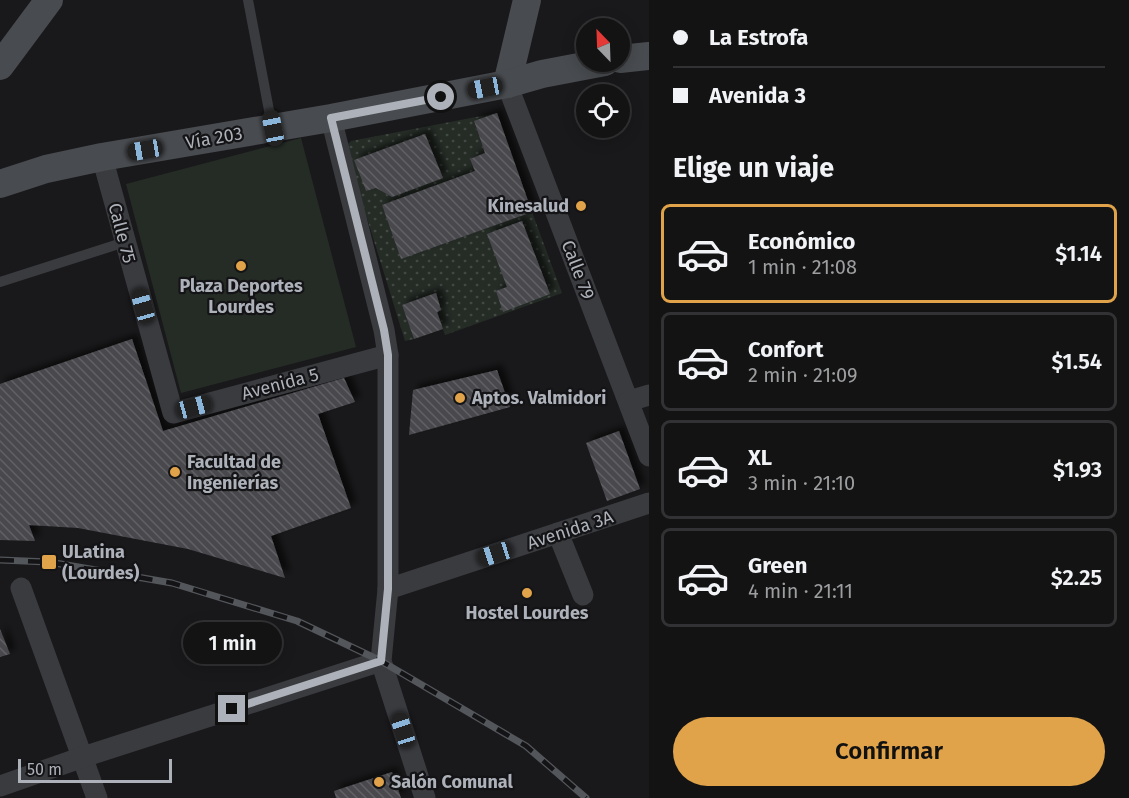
<!DOCTYPE html>
<html lang="es">
<meta charset="utf-8">
<style>
body{margin:0;font-family:"Fira Sans",sans-serif;background:#202022;color:#f1f3f6;height:100vh;display:flex;flex-direction:column;font-size:22px;white-space:nowrap}
*{box-sizing:border-box;margin:0}
p{font-size:20px;color:#9d9ea0}
.icon{flex:none;width:33px;height:33px;fill:none;stroke:currentColor;stroke-width:2;stroke-linecap:round;stroke-linejoin:round}
.map{position:relative;flex:1;overflow:hidden}
.details{display:flex;flex-direction:column;background:#131314;width:480px}
.details>*{flex:none}
.top-card{display:grid;align-content:center;height:132px;padding:0 24px;background:#131314}
.needle{width:39px;rotate:337deg}
.buttons{position:absolute;left:576px;top:18px;display:grid;gap:12px}
.buttons a{display:grid;place-items:center;width:54px;height:54px;border-radius:50%;background:#131314;box-shadow:0 3px 15px #0003,0 0 0 2px #323234;font-size:30px}
.scale{position:absolute;left:18px;bottom:15px;width:154px;box-sizing:border-box;padding-left:6px;border:3px solid #adb1b9;border-top:0;font-size:16px;line-height:21px;white-space:nowrap;color:#adb1b9;-webkit-text-stroke:4px #141416;paint-order:stroke}
.end{position:absolute;width:27px;height:27px;margin:-14px;border:8px solid #adb1b9;background:#111;box-shadow:0 0 0 3px #111}
.from{border-radius:50%}
.bubble{position:absolute;height:42px;border-radius:21px;background:#131314;box-shadow:0 3px 15px #0003,0 0 0 2px #323234;font-size:20px;font-weight:600;line-height:42px;text-align:center}
.car{position:absolute;width:18px;height:36px;margin:-18px -9px;border-radius:8px;box-shadow:0 0 4px 2px #0007;background:linear-gradient(#222 24%,#8ab4d8 0 40%,#222 0 76%,#8ab4d8 0 86%,#222 0)}
.top-card b{display:flex;align-items:center;gap:21px;height:57px;font-size:22px}
.top-card b+b{border-top:2px solid #323234}
.top-card i{width:15px;height:15px;background:#f1f3f6}
ul{padding:0;list-style:none}
li{display:flex;align-items:center;gap:18px;height:99px;margin:0 12px 9px;padding:0 12px;border:3px solid #323234;border-radius:9px}
li div{flex:1}
li b{display:block;font-size:22px}
li em{font-style:normal;font-weight:600}
li.current{border-color:#e1a34a}
li>.icon{width:54px;height:54px;stroke-width:1.5}
h2{padding:0 24px;font-size:27px;line-height:72px}
.button{display:flex;gap:12px;margin-top:auto;padding:12px 24px}
.button a{flex:1;height:69px;border-radius:36px;background:#e1a34a;color:#111;font-size:24px;font-weight:600;line-height:69px;text-align:center}
main{display:flex;flex:1;min-height:0}
.map>svg:first-child{display:block}
</style>
<main>
<div class="map">
<svg width="649" height="798" viewBox="0 0 649 798">
<defs>
<pattern id="grass-dots" width="8" height="8" patternUnits="userSpaceOnUse" patternTransform="scale(1.5)"><rect width="8" height="8" fill="#252c26"/><path d="M2 2h.1M6 6h.1" fill="none" stroke="#424843" stroke-width="1.8" stroke-linecap="round"/></pattern>
<pattern id="building-back-hatch" width="6" height="6" patternUnits="userSpaceOnUse" patternTransform="scale(1.5)"><rect width="6" height="6" fill="#48494d"/><path d="M-1 5l2 2M0 0l6 6M5-1l2 2" fill="none" stroke="#606165"/></pattern>
<filter id="shadow"><feDropShadow dx="5.5" dy="-5.5" stdDeviation="3" flood-color="#0009"/></filter>
</defs>
<rect width="100%" height="100%" fill="#19191b"/>
<path fill="url(#grass-dots)" fill-rule="evenodd" d="M497,113L474,122L485,153L470,159L475,171L382,205L401,258L532,212L562,293L445,335L437,312L441,310L435,294L402,305L414,339L405,341L345,147L351,141ZM425,134L443,178L392,197L376,188L366,191L354,160Z"/>
<polygon fill="#252c26" points="301,138 356,347 181,393 126,184"/>
<g fill="url(#building-back-hatch)" filter="url(#shadow)">
<polygon points="497,113 532,212 401,259 382,205 475,171 470,159 485,153 474,121"/>
<polygon points="425,134 443,178 392,197 376,188 366,191 354,160"/>
<polygon points="522,221 550,294 503,312 496,291 507,287 487,234"/>
<polygon points="436,293 441,310 437,312 443,329 414,339 402,305"/>
<polygon points="132,339 163,431 344,378 355,402 318,414 351,508 271,536 285,578 188,549 78,528 29,525 35,541 0,540 0,384"/>
<polygon points="497,370 510,407 409,435 413,390"/>
<polygon points="619,431 640,489 607,501 586,443"/>
<polygon points="0,629 10,654 0,657"/>
<polygon points="392,772 401,798 336,798 334,791"/>
</g>
<g fill="none" stroke-linecap="round" stroke-linejoin="round">
<g stroke="#3a3b3f" stroke-width="10">
<polyline points="248,0 272,126"/>
<polyline points="0,282 125,242"/>
</g>
<g stroke="#3a3b3f" stroke-width="21">
<polyline points="507,84 649,456"/>
<polyline points="331,118 384,330 388,355 388,589 381,661 425,798"/>
<polyline points="102,157 173,413 388,355"/>
<polyline points="629,401 649,395"/>
<polyline points="558,533 583,595"/>
<polyline points="21,588 97,798"/>
<polyline points="388,589 649,503"/>
<polyline points="0,786 83,757 381,661"/>
</g>
<g stroke="#484b4f" stroke-width="28">
<polyline points="620,59 649,56"/>
<polyline points="0,66 49,0"/>
<polyline points="507,84 527,0"/>
<polyline points="0,184 46,169 102,157 331,118 507,84 542,74 605,62"/>
</g>
<defs>
<polyline id="rail" points="0,560 49,562 172,583 297,621 381,661 526,746 586,798"/>
</defs>
<use href="#rail" stroke="#53565a" stroke-width="7"/>
<use href="#rail" stroke="#141416" stroke-width="4.5" stroke-dasharray="14" stroke-linecap="butt"/>
</g>
<g fill="none" stroke-linecap="round" stroke-linejoin="round">
<polyline stroke="#adb1b9" stroke-width="8" points="232,709 381,661 388,589 388,355 384,330 331,118 441,97"/>
</g>
<g fill="#e1a34a" stroke="#141416" stroke-width="2">
<circle cx="581" cy="206" r="6"/>
<circle cx="241" cy="266" r="6"/>
<circle cx="460" cy="398" r="6"/>
<circle cx="175" cy="472" r="6"/>
<rect x="41" y="554" width="16" height="16" rx="3"/>
<circle cx="527" cy="593" r="6"/>
<circle cx="379" cy="782" r="6"/>
</g>
<g text-anchor="middle" stroke-width="4.5" stroke-linejoin="round" paint-order="stroke">
<g font-size="18" fill="#adb1b9" stroke="#141416">
<text transform="translate(214 138) rotate(-10)" y="6">Vía 203</text>
<text transform="translate(122 233) rotate(75)" y="6">Calle 75</text>
<text transform="translate(578 270) rotate(69)" y="6">Calle 79</text>
<text transform="translate(280 384) rotate(-15)" y="6">Avenida 5</text>
<text transform="translate(570 530) rotate(-18)" y="6">Avenida 3A</text>
</g>
<g font-size="18" font-weight="bold" fill="#adb1b9" stroke="#141416" text-anchor="start">
<text x="569" y="212" text-anchor="end">Kinesalud</text>
<text x="241" y="292" text-anchor="middle">Plaza Deportes<tspan x="241" dy="21">Lourdes</tspan></text>
<text x="472" y="404">Aptos. Valmidori</text>
<text x="187" y="468">Facultad de<tspan x="187" dy="21">Ingenierías</tspan></text>
<text x="62" y="558">ULatina<tspan x="62" dy="21">(Lourdes)</tspan></text>
<text x="527" y="619" text-anchor="middle">Hostel Lourdes</text>
<text x="391" y="788">Salón Comunal</text>
</g>
</g>
</svg>
<div class="buttons">
<a><svg class="needle" viewBox="-14 -14 28 28"><path d="M0-13l5 13h-10z" fill="#e53935"/><path d="M0 13l5-13h-10z" fill="#9d9ea0"/></svg></a>
<a><svg class="icon" aria-label="locate" viewBox="0 0 24 24"><circle cx="12" cy="12" r="6"/><path d="M12 2v4M12 18v4M2 12h4M18 12h4"/></svg></a>
</div>
<div class="scale">50 m</div>
<i class="end from" style="left:441px;top:97px"></i>
<i class="end" style="left:232px;top:709px"></i>
<div class="bubble" style="left:183px;top:622px;width:99px">1 min</div>
<i class="car" style="left:485px;top:88px;rotate:259deg"></i>
<i class="car" style="left:273px;top:128px;rotate:349deg"></i>
<i class="car" style="left:145px;top:150px;rotate:260deg"></i>
<i class="car" style="left:143px;top:306px;rotate:344deg"></i>
<i class="car" style="left:194px;top:407px;rotate:75deg"></i>
<i class="car" style="left:495px;top:554px;rotate:252deg"></i>
<i class="car" style="left:403px;top:730px;rotate:342deg"></i>
</div>
<section class="details">
<div class="top-card">
<b><i class="from"></i>La Estrofa</b>
<b><i></i>Avenida 3</b>
</div>
<h2>Elige un viaje</h2>
<ul>
<li class="current"><svg class="icon" aria-label="car" viewBox="0 0 24 24"><path d="M5 17H2v-5l4-1 3-4h7l3 4 3 1v5h-3M9 17h6M6 11h13"/><circle cx="7" cy="17" r="2"/><circle cx="17" cy="17" r="2"/></svg><div><b>Económico</b><p>1 min · 21:08</p></div><em>$1.14</em></li>
<li><svg class="icon" aria-label="car" viewBox="0 0 24 24"><path d="M5 17H2v-5l4-1 3-4h7l3 4 3 1v5h-3M9 17h6M6 11h13"/><circle cx="7" cy="17" r="2"/><circle cx="17" cy="17" r="2"/></svg><div><b>Confort</b><p>2 min · 21:09</p></div><em>$1.54</em></li>
<li><svg class="icon" aria-label="car" viewBox="0 0 24 24"><path d="M5 17H2v-5l4-1 3-4h7l3 4 3 1v5h-3M9 17h6M6 11h13"/><circle cx="7" cy="17" r="2"/><circle cx="17" cy="17" r="2"/></svg><div><b>XL</b><p>3 min · 21:10</p></div><em>$1.93</em></li>
<li><svg class="icon" aria-label="car" viewBox="0 0 24 24"><path d="M5 17H2v-5l4-1 3-4h7l3 4 3 1v5h-3M9 17h6M6 11h13"/><circle cx="7" cy="17" r="2"/><circle cx="17" cy="17" r="2"/></svg><div><b>Green</b><p>4 min · 21:11</p></div><em>$2.25</em></li>
</ul>
<div class="button"><a>Confirmar</a></div>
</section>
</main>
